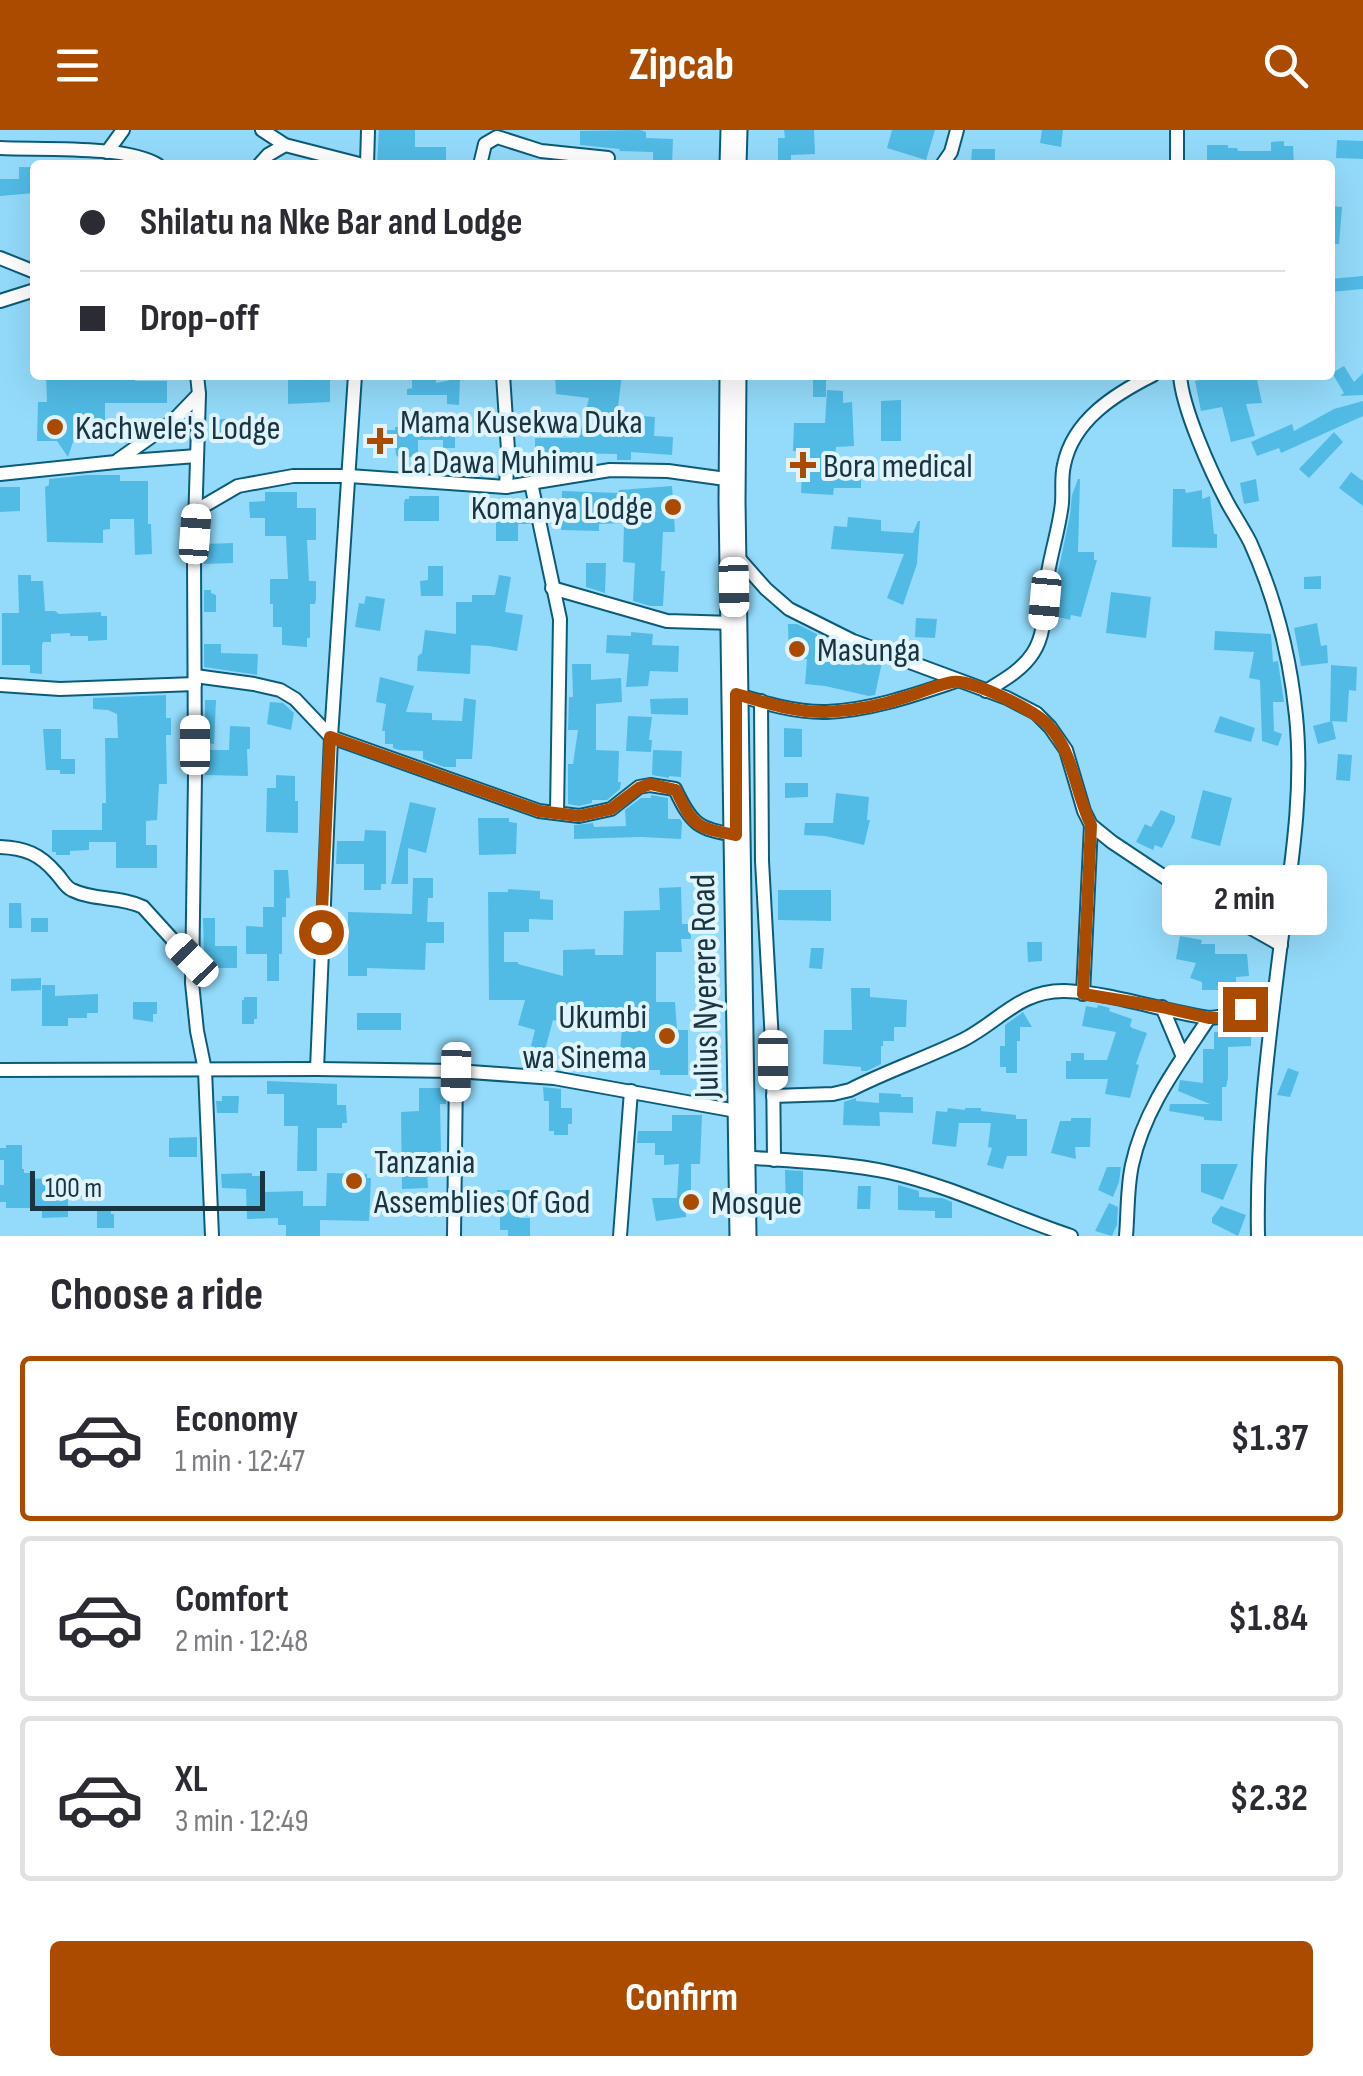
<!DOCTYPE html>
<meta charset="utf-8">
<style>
body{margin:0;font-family:"Sofia Sans Condensed",sans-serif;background:#f7f7f7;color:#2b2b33;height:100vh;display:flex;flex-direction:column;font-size:38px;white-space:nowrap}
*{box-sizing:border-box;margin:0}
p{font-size:32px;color:#7c7c81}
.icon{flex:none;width:55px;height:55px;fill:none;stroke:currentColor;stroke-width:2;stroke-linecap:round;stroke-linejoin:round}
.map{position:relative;height:1106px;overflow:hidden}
.panel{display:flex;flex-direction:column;background:#fff;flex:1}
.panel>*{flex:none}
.hud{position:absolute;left:30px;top:30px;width:1305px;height:220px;border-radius:10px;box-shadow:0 10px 40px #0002;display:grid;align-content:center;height:220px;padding:0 50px;background:#fff}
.scale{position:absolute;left:30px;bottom:25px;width:235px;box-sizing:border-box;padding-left:10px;border:5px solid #183541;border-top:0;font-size:28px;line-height:35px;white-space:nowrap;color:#183541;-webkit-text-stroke:8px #e0f4fe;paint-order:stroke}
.end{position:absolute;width:45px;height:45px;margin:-22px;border:12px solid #ab4b00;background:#fff;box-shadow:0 0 0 5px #fff}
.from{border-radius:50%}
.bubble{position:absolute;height:70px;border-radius:10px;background:#fff;box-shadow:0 10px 40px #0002;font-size:32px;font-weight:700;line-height:70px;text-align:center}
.car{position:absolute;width:30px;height:60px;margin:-30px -15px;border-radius:12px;box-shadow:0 0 8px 2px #0007;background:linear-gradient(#fff 24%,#345 0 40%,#fff 0 76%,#345 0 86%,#fff 0)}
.hud b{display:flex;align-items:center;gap:35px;height:95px;font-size:38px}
.hud b+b{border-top:2px solid #e1e1e2}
.hud i{width:25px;height:25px;background:#2b2b33}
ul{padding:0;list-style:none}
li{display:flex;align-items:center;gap:30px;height:165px;margin:0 20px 15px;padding:0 30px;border:5px solid #e1e1e2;border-radius:10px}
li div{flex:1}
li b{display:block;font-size:38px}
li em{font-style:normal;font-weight:700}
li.selected{border-color:#ab4b00}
li>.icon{width:90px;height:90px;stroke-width:1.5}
h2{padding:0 50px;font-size:45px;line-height:120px}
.action{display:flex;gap:20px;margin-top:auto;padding:20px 50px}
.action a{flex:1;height:115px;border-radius:10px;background:#ab4b00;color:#fff;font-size:40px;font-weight:700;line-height:115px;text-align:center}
header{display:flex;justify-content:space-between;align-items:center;height:130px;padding:0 50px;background:#ab4b00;color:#fff;font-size:45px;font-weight:700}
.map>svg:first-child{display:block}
</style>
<header><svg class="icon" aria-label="menu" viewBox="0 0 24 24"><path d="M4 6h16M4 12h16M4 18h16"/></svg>Zipcab<svg class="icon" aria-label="search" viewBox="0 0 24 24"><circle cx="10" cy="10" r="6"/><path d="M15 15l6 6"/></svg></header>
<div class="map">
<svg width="1363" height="1106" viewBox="0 0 1363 1106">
<rect width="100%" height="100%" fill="#94dbfb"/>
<g fill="#51bbe6">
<polygon points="379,0 415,0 415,17 446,17 446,35 377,35"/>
<polygon points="640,0 646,2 646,8 673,9 672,35 653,35 653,22 619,21 620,19 580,15 580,1"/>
<polygon points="784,0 814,0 815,24 791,25 791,35 778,35 778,8 785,8"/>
<polygon points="892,0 935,0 926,30 887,18"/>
<polygon points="1042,0 1063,0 1061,17 1040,13"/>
<polygon points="1337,10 1363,11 1363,29 1336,28"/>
<polygon points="1284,11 1284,16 1293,16 1294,35 1207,35 1207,15 1228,15 1228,18 1237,18 1238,21 1271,21 1271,12"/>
<polygon points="972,19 995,19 995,34 971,33"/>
<polygon points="19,37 35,37 35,63 0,66 0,49 19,49"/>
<polygon points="1330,76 1342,77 1339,114 1330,114"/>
<polygon points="1363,146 1363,159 1330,162 1330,149"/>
<polygon points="1344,236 1354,252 1363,243 1363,265 1340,266 1344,263 1332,243"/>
<polygon points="46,245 135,245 135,251 167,251 167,273 105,273 105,292 92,292 93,309 74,309 68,327 57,311 37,311 38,272 47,272"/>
<polygon points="288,245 330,245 330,272 288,274"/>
<polygon points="412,245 436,245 436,253 460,248 459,275 447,274 447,265 407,265 407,259 414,258 412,258"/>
<polygon points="555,245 622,245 617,284 655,287 654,306 673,307 672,325 631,322 631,330 617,330 617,324 563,323 563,327 535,326 535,308 579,308 589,268 556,264"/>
<polygon points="1225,245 1256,245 1262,273 1246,274 1255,306 1231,312 1222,277 1201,281 1195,251"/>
<rect x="813" y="246" width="13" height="21"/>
<polygon points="827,260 843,261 843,273 852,272 854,316 836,317 834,344 861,344 861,358 834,358 833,365 801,363 803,321 793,321 794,293 825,293"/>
<polygon points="901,270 901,311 881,311 881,271"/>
<polygon points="1363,271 1363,286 1281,323 1279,318 1257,326 1251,312 1292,294 1294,301 1334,279"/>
<polygon points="221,289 236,289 236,304 219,304 218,291"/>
<polygon points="440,292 455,292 455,318 443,318 443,310 418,310 418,327 398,327 396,325 395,315 378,315 378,300 395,300 395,297 440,297"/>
<polygon points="1334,302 1343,312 1309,348 1299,339"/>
<polygon points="1351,342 1363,351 1363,376 1339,358"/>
<polygon points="87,345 120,345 120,351 148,351 148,394 151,394 152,424 135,425 134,389 110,389 110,399 103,400 103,413 47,412 45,357 49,355 49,349"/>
<polygon points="1078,349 1080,349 1078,422 1094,422 1094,430 1097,430 1081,487 1071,485 1070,490 1054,486 1057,447 1070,385 1072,365"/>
<polygon points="1256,349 1259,371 1244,374 1240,353"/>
<polygon points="672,356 675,402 663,402 661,441 665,441 663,476 650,476 633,471 635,433 623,432 624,393 599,394 599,401 561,400 562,361 619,363 619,360"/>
<polygon points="0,357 20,357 20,381 0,382"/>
<polygon points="1173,359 1185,359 1186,363 1202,360 1202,369 1210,366 1214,404 1217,404 1217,418 1172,417"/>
<polygon points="265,362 297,362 297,378 316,378 316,410 307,410 309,451 316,451 316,469 315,474 310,474 310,508 307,508 307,517 282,515 282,497 273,497 273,474 270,474 270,449 288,449 286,406 265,406 265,388 250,388 249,372 265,371"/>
<polygon points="409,366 439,366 439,391 404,391 404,373 405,369 409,369"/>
<polygon points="496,375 525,375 530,394 518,394 518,411 496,411"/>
<polygon points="848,387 881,390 881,401 913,403 918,391 920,391 917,434 903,475 887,468 904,424 831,419 834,396 847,397"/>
<polygon points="233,413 233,433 204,434 204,414"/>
<polygon points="586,433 606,433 605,463 586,457"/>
<polygon points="428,436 443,436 443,466 421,466 420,451 428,450"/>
<polygon points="18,445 31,445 31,451 43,451 45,481 55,481 59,484 101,482 101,486 107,486 107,510 88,511 88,506 70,506 70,503 51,504 51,512 43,512 42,515 42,544 30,543 30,535 2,535 2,483 19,483"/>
<polygon points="499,445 511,447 505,482 523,485 517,521 489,516 471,515 470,544 417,541 418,526 422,523 425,500 456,504 456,472 472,472 472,465 495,465"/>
<polygon points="1321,446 1321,459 1304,459 1304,447"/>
<polygon points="204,460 211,460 211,463 216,465 216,482 204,482"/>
<polygon points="1111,462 1151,467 1146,508 1106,503"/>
<polygon points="366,466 385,469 380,501 355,497 359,473 364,474"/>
<polygon points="916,488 937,489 935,508 915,507"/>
<polygon points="1317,493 1321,516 1327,515 1328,533 1301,536 1294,498"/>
<polygon points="788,494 797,494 817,504 817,518 882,532 875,565 869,566 825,556 805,554 807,529 789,529"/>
<polygon points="1215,501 1271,504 1273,532 1278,531 1284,572 1273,572 1274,601 1282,604 1278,616 1262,611 1260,550 1249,548 1254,522 1214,520"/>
<polygon points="631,502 653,504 652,515 679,516 678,542 650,541 648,556 626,557 629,524 606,523 607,505 631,506"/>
<polygon points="204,514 221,514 221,523 258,524 257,545 204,537"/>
<polygon points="572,534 591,534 591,550 621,548 622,572 596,574 596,620 619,621 618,652 621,652 620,659 607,670 592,670 592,673 579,676 568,674 568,634 573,634 578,600 568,600 569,567 573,567"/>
<polygon points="1331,535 1357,537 1356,561 1349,560 1347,592 1330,591"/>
<polygon points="380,547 414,556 406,582 432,583 432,590 462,591 464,568 476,570 472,629 456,629 456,637 444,637 423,629 423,621 399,620 393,618 393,614 385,614 385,601 382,601 386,574 376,572"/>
<polygon points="166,565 166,588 171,588 171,605 166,605 167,654 159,654 157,690 146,691 146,715 157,715 157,738 116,738 116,712 89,712 89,720 70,721 70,725 56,725 56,722 52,722 52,700 102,700 102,673 106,673 105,608 118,608 117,584 108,580 93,579 93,568"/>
<polygon points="688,568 688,585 651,584 650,569"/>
<polygon points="205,570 216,570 214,614 205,613"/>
<polygon points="270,572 283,573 294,583 291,600 267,594"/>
<polygon points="628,586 652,587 649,610 652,610 651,622 626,621"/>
<polygon points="1220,586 1255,598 1251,612 1214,602"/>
<polygon points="1332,591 1336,609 1318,614 1313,596"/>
<polygon points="230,596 250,597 250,619 247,619 248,646 205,645 205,620 229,620"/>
<polygon points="784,598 802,599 802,627 784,627"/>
<polygon points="43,599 61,599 61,629 75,629 75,644 60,644 60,640 46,640"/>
<polygon points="653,620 682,621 681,647 669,646 669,648 652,645"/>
<polygon points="1338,624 1352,625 1350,651 1336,650"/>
<polygon points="276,645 295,646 295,671 298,671 298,703 266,702 267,658 276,658"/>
<polygon points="785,653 808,653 808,667 785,668"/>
<polygon points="1203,660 1232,668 1220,716 1191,708"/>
<polygon points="836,663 869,667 867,690 870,690 864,715 825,706 804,705 805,693 833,693"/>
<polygon points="651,665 668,668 668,689 680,689 682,692 681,709 641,707 574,709 574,695 593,693 594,697 626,696 625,680 641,668 651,668"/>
<polygon points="410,672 436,678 426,723 408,718 408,754 391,754"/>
<polygon points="1161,680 1175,686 1175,691 1162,718 1155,715 1153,720 1136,712 1145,694 1151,697"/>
<polygon points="478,688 509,688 509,692 517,693 516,724 479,725"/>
<polygon points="365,700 386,701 386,754 381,754 381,760 364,760 364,734 336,734 337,711 364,711"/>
<polygon points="274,740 288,740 290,768 286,768 286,787 282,787 282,824 279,824 279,851 267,851 267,824 246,824 246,796 263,797 263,777 274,777"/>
<polygon points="413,748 433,748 433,768 428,768 427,792 444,792 444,813 426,813 425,840 367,838 367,846 348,846 348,782 412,784"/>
<polygon points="681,757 682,794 690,794 691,809 681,809 682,822 656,822 656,872 675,872 677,900 688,900 688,945 660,945 660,940 648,940 648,936 619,933 622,898 619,898 619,892 594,892 594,900 553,890 545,920 531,916 535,900 518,895 525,870 489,870 488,762 508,762 508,759 540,761 540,769 553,770 553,790 529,789 529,802 504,802 504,832 518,832 518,834 563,846 563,820 595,819 595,825 623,825 624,781 660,780 659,758"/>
<polygon points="778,760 831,760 831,791 778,790"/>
<polygon points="9,773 21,773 22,798 9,798"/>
<rect x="31" y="788" width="17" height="14"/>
<polygon points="203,788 215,788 215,816 237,816 237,838 208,838 208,825 204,825"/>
<polygon points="1180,806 1202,810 1201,814 1215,814 1215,824 1247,824 1249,846 1236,847 1236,860 1202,860 1202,852 1190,848 1196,833 1176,829"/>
<polygon points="1027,812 1042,812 1042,831 1028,832"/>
<polygon points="811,818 824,818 822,839 809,838"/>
<polygon points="41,848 41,860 11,861 11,849"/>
<polygon points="42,855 55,855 55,866 98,864 98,883 87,883 87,888 68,888 68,896 42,896"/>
<polygon points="851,858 870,858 870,867 907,870 906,897 894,897 894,911 883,911 883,916 881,916 881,934 867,941 861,941 861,937 823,934 824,900 852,900"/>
<polygon points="244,867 257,867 257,889 254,889 254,894 242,894 242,870 244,870"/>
<polygon points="133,872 157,872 157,884 153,884 153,892 133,889"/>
<polygon points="1098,875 1110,878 1109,881 1132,889 1130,896 1132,898 1147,903 1136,934 1139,935 1130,968 1105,964 1108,949 1066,949 1066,931 1071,931 1071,923 1084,923 1084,930 1107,930 1116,902 1082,896 1086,876 1097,878"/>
<polygon points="1023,882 1032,897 1020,897 1020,911 1017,911 1017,943 1006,943 1006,937 1000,937 1000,916 1005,916 1005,895"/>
<rect x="357" y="883" width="44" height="17"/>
<polygon points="1214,902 1251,903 1251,916 1228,917 1228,948 1226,957 1222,957 1222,991 1204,990 1204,987 1169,981 1170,974 1210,974 1178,961 1180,950 1203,953 1203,919 1214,919"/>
<polygon points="1288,938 1299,942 1290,967 1277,965"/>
<polygon points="267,951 337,954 337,975 346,975 347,993 342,993 342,998 317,998 317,1041 297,1041 298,996 284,996 284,964 267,964"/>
<polygon points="543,957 561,959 561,978 572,978 572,994 568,994 568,1005 554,1005 554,1001 549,1001 549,971 544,971"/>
<polygon points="419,958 443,958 443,961 446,961 446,974 440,974 441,1021 426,1024 428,1058 402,1059 401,982 419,981"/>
<polygon points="879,963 901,964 901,967 913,967 913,983 879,982"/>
<polygon points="222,966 239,966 238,983 217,983 216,971 222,971"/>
<polygon points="856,968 856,971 879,973 880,996 843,995 844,972"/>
<polygon points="948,978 965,980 965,978 981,978 981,981 1016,985 1016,989 1027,989 1027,1026 1007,1026 1003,1039 987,1035 992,1018 988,1017 991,993 959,993 956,1017 932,1014 936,981 947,982"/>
<polygon points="672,985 702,985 700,1034 691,1034 691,1082 686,1082 686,1087 656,1091 652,1068 677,1068 679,1034 664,1035 664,1025 655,1025 655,1013 637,1013 638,1001 672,1001"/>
<polygon points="1071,988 1091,988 1090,1017 1075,1017 1076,1029 1051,1023 1060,991 1071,991"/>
<polygon points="197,1007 197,1027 169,1027 169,1008"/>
<polygon points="6,1015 22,1015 22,1039 24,1039 24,1043 30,1043 30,1049 59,1048 59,1054 87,1053 88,1067 68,1068 68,1087 42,1088 42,1078 6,1078 6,1072 0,1072 0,1055 4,1055 4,1030 0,1030 0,1018 6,1018"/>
<polygon points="1201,1034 1238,1034 1223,1070 1201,1062"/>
<polygon points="1107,1037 1121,1037 1119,1052 1113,1067 1098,1060"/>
<polygon points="785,1040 803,1041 803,1083 786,1083"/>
<polygon points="252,1043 252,1046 264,1046 265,1062 303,1061 303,1076 326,1076 327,1043 367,1044 367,1048 371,1048 369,1091 320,1090 320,1106 286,1106 286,1095 278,1095 278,1088 247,1089 246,1059 222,1058 221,1044"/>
<polygon points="898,1055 919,1061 919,1067 942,1068 952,1072 952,1088 935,1088 935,1081 898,1080"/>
<polygon points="858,1056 871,1056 870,1079 857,1079"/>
<polygon points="497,1060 510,1060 510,1066 515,1066 515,1070 519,1070 519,1088 530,1088 530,1106 508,1106 508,1100 500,1100 500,1081 497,1081"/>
<polygon points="1109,1073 1118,1077 1117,1095 1112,1106 1095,1101"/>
<polygon points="1221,1076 1246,1085 1238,1106 1212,1093 1212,1088"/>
<polygon points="111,1080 111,1084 114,1084 114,1098 97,1098 97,1081"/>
</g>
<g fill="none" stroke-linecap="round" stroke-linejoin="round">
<defs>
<g id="street">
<polyline points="262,0 285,15 363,35"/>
<polyline points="1177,0 1177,35"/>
<path d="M0,18C40,20 126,15 158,35"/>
<polyline points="107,22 123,0"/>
<polyline points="259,35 268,25 285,15"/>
<polyline points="367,35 368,0"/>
<polyline points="480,35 485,14 497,7 541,21 608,28"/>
<polyline points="942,35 951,22 957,0"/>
<polyline points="0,128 35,142"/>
<polyline points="0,171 35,160"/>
<polyline points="197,245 199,264 194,428 195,646 192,853 197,901 205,940 212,1106"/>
<polyline points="503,245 508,320 506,357"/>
<path d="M1180,245C1182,278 1211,342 1227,372C1234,385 1243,398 1250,412C1275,467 1290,526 1296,586C1304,665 1290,742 1280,820C1268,915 1256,1010 1258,1106"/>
<polyline points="118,330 172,292 199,264"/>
<polyline points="0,344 116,332 197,326"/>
<polyline points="531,353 560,489 557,683"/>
<polyline points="197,380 238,356 293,346 349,346 506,357 610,340 668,341 733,350"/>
<polyline points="735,424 766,459 789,479 853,511 1007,568 1036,583 1050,597 1066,620 1084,681 1091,695 1112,712 1187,762 1281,815"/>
<polyline points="552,458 667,491 734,493"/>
<path d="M195,546L254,554L280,560L295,569L331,607L539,681L579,686L611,679L639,657L650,655L675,659C692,695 698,699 736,705"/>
<polyline points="0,555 60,559 195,554"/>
<path d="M986,561C1004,550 1022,540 1033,523C1046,503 1044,478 1046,456C1049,428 1059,401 1062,373C1063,360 1061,347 1064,335C1073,290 1115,264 1153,245"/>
<path d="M735,564C764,573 796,583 827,582C872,580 914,565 956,551"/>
<polyline points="761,571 762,731 773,930 774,1030"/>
<path d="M0,717C25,718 40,724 56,743C62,749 65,757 72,760C94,771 121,766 143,777L192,831"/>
<polyline points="1083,864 1091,695"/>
<polyline points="1162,877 1183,927"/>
<polyline points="317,939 331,607 355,245"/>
<polyline points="0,940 317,939 456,941 554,948 742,982"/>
<path d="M773,966L833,964L850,960C887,941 926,928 963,910C1000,891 1020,860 1065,861C1114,863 1161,881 1209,888C1232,887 1249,877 1273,877"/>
<path d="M742,1027C790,1031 841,1032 888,1042C952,1056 1010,1086 1071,1106"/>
<polyline points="454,1106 456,941"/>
<polyline points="620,1106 631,961"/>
<path d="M1126,1106C1128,1083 1127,1058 1132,1035C1144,979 1178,935 1209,888"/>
</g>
<g id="highway">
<polyline points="733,35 734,0"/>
<polyline points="733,245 732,371 743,1106"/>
</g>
</defs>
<use href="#street" stroke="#0b5c78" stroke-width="16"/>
<use href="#highway" stroke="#0b5c78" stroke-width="29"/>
<use href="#street" stroke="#fff" stroke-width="12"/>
<use href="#highway" stroke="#fff" stroke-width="25"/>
</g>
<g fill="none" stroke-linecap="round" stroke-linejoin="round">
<path stroke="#ab4b00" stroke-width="12" d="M321,802L330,607L539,681L579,686L611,679L639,658L650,654L676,660C693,696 696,698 736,705V564C764,572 795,583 826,582C853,581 883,575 909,566C923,562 939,554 953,552C972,549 1036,581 1049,596C1074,624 1075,662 1091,695L1083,864L1162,877L1209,888H1221L1245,879"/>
</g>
<g fill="#ab4b00" stroke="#e0f4fe" stroke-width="4">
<circle cx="55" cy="297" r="10"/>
<path d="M375 296h10v10h10v10h-10v10h-10v-10h-10v-10h10z"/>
<path d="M798 320h10v10h10v10h-10v10h-10v-10h-10v-10h10z"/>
<circle cx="673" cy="377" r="10"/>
<circle cx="797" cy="519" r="10"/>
<circle cx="667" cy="906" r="10"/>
<circle cx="354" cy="1051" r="10"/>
<circle cx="691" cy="1072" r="10"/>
</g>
<g text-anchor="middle" stroke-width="8" stroke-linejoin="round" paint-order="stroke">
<g font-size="35" fill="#183541" stroke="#e0f4fe" text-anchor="start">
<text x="400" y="303">Mama Kusekwa Duka<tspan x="400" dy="40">La Dawa Muhimu</tspan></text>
<text x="75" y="309">Kachwele's Lodge</text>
<text x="823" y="347">Bora medical</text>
<text x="653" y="389" text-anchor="end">Komanya Lodge</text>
<text x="817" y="531">Masunga</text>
<text x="647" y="898" text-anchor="end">Ukumbi<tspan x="647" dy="40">wa Sinema</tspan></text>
<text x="374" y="1043">Tanzania<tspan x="374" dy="40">Assemblies Of God</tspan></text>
<text x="711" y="1084">Mosque</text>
</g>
<g font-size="35" fill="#183541" stroke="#e0f4fe">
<text transform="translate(704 856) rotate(-91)" y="12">Julius Nyerere Road</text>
</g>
</g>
</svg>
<div class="scale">100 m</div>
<i class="end from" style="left:321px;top:802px"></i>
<i class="end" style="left:1245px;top:879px"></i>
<div class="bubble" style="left:1162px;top:735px;width:165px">2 min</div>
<i class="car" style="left:195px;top:404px;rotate:4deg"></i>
<i class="car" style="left:734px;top:457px;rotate:179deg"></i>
<i class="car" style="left:1045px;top:470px;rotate:185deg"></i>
<i class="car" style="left:195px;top:615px;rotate:0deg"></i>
<i class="car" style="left:192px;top:830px;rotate:316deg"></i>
<i class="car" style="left:773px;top:930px;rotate:180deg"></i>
<i class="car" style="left:456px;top:942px;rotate:181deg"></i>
<div class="hud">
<b><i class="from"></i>Shilatu na Nke Bar and Lodge</b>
<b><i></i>Drop-off</b>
</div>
</div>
<section class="panel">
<h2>Choose a ride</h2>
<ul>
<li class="selected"><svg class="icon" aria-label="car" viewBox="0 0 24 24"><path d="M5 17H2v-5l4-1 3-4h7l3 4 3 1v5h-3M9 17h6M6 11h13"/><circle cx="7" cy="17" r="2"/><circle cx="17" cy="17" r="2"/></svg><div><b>Economy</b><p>1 min · 12:47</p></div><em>$1.37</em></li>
<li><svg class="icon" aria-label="car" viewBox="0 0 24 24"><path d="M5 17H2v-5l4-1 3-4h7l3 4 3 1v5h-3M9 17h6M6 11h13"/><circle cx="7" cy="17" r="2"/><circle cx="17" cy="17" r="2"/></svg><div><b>Comfort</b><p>2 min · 12:48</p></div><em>$1.84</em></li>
<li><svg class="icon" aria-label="car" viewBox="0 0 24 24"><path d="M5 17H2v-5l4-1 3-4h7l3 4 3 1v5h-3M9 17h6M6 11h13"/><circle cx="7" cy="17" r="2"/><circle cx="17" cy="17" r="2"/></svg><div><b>XL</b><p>3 min · 12:49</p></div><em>$2.32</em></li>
</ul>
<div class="action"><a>Confirm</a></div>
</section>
